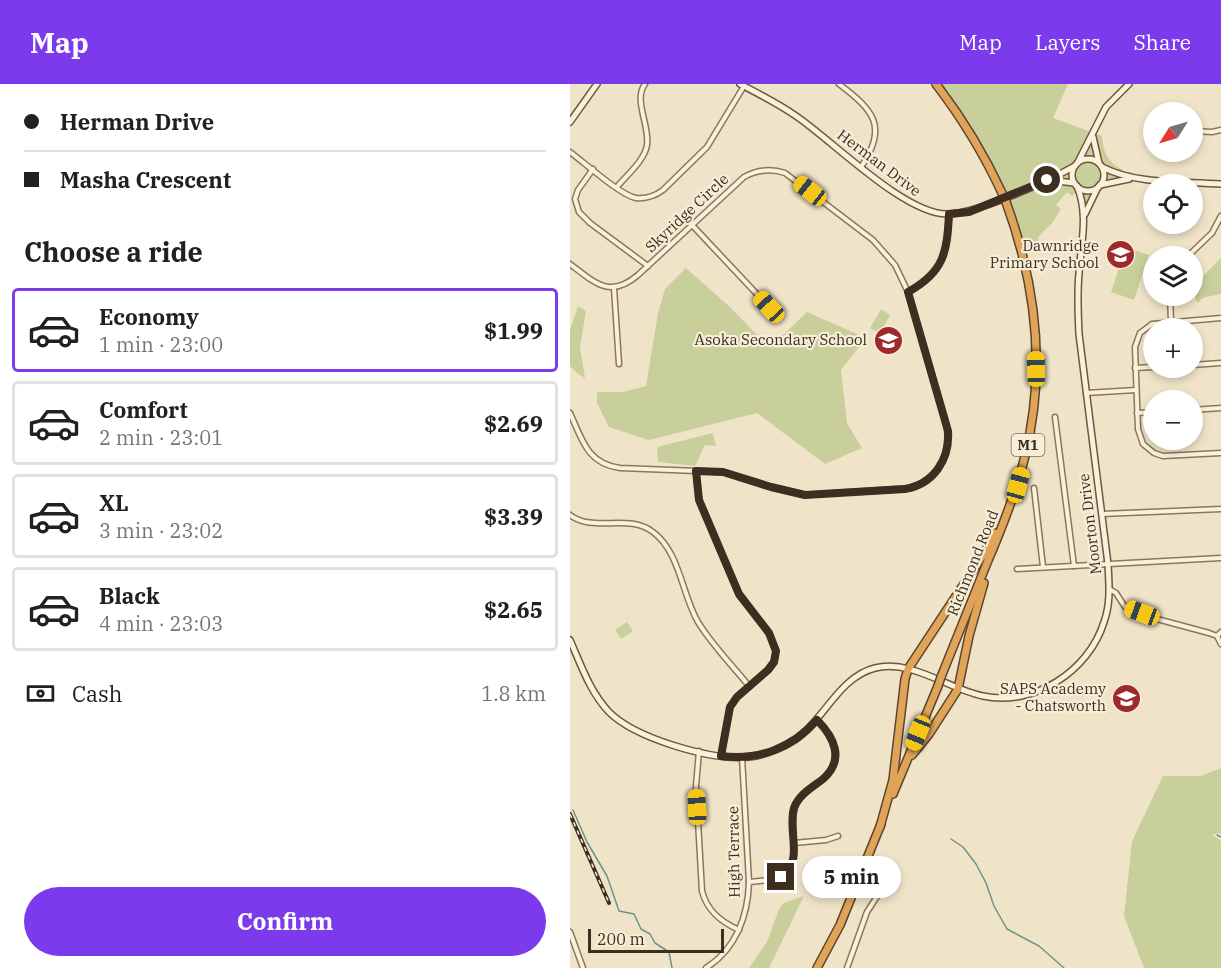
<!DOCTYPE html>
<meta charset="utf-8">
<style>
body{margin:0;font-family:"IBM Plex Serif",serif;background:#f2f2f2;color:#202124;height:100vh;display:flex;flex-direction:column;font-size:22px;white-space:nowrap}
*{box-sizing:border-box;margin:0}
p{font-size:20px;color:#757577}
.icon{flex:none;width:33px;height:33px;fill:none;stroke:currentColor;stroke-width:2;stroke-linecap:round;stroke-linejoin:round}
.map{position:relative;flex:1;overflow:hidden}
.details{display:flex;flex-direction:column;background:#fff;width:570px}
.details>*{flex:none}
.hud{display:grid;align-content:center;height:132px;padding:0 24px;background:#fff}
.needle{width:39px;rotate:233deg}
.fabs{position:absolute;left:573px;top:18px;display:grid;gap:12px}
.fabs a{display:grid;place-items:center;width:60px;height:60px;border-radius:50%;background:#fff;box-shadow:0 3px 9px #0003;font-size:30px}
.scale{position:absolute;left:18px;bottom:15px;width:136px;box-sizing:border-box;padding-left:6px;border:3px solid #3d2e20;border-top:0;font-size:16px;line-height:21px;white-space:nowrap;color:#3d2e20;-webkit-text-stroke:4px #f7eed8;paint-order:stroke}
.end{position:absolute;width:27px;height:27px;margin:-14px;border:8px solid #3d2e20;background:#fff;box-shadow:0 0 0 3px #fff}
.from{border-radius:50%}
.bubble{position:absolute;height:42px;border-radius:21px;background:#fff;box-shadow:0 3px 9px #0003;font-size:20px;font-weight:700;line-height:42px;text-align:center}
.car{position:absolute;width:18px;height:36px;margin:-18px -9px;border-radius:8px;box-shadow:0 0 4px 2px #0007;background:linear-gradient(#f5c518 24%,#345 0 40%,#f5c518 0 76%,#345 0 86%,#f5c518 0)}
.hud b{display:flex;align-items:center;gap:21px;height:57px;font-size:22px}
.hud b+b{border-top:2px solid #e0e0e0}
.hud i{width:15px;height:15px;background:#202124}
ul{padding:0;list-style:none}
li{display:flex;align-items:center;gap:18px;height:84px;margin:0 12px 9px;padding:0 12px;border:3px solid #e0e0e0;border-radius:6px}
li div{flex:1}
li b{display:block;font-size:22px}
li em{font-style:normal;font-weight:700}
li.selected{border-color:#7c3aed}
li>.icon{width:54px;height:54px;stroke-width:1.5}
h2{padding:0 24px;font-size:27px;line-height:72px}
.pay{display:flex;align-items:center;gap:15px;height:66px;padding:0 24px;font-size:22px}
.pay p{margin-inline-start:auto}
.button{display:flex;gap:12px;margin-top:auto;padding:12px 24px}
.button a{flex:1;height:69px;border-radius:36px;background:#7c3aed;color:#fff;font-size:24px;font-weight:700;line-height:69px;text-align:center}
header{display:flex;align-items:center;gap:36px;box-sizing:border-box;height:84px;padding:0 30px;background:#7c3aed;color:#fff}
header strong{font-size:28px}
nav{display:flex;gap:33px;margin-inline-start:auto;font-size:21px}
main{display:flex;flex:1;min-height:0}
.map>svg:first-child{display:block}
</style>
<header>
<strong>Map</strong>
<nav><a>Map</a><a>Layers</a><a>Share</a></nav>
</header>
<main>
<section class="details">
<div class="hud">
<b><i class="from"></i>Herman Drive</b>
<b><i></i>Masha Crescent</b>
</div>
<h2>Choose a ride</h2>
<ul>
<li class="selected"><svg class="icon" aria-label="car" viewBox="0 0 24 24"><path d="M5 17H2v-5l4-1 3-4h7l3 4 3 1v5h-3M9 17h6M6 11h13"/><circle cx="7" cy="17" r="2"/><circle cx="17" cy="17" r="2"/></svg><div><b>Economy</b><p>1 min · 23:00</p></div><em>$1.99</em></li>
<li><svg class="icon" aria-label="car" viewBox="0 0 24 24"><path d="M5 17H2v-5l4-1 3-4h7l3 4 3 1v5h-3M9 17h6M6 11h13"/><circle cx="7" cy="17" r="2"/><circle cx="17" cy="17" r="2"/></svg><div><b>Comfort</b><p>2 min · 23:01</p></div><em>$2.69</em></li>
<li><svg class="icon" aria-label="car" viewBox="0 0 24 24"><path d="M5 17H2v-5l4-1 3-4h7l3 4 3 1v5h-3M9 17h6M6 11h13"/><circle cx="7" cy="17" r="2"/><circle cx="17" cy="17" r="2"/></svg><div><b>XL</b><p>3 min · 23:02</p></div><em>$3.39</em></li>
<li><svg class="icon" aria-label="car" viewBox="0 0 24 24"><path d="M5 17H2v-5l4-1 3-4h7l3 4 3 1v5h-3M9 17h6M6 11h13"/><circle cx="7" cy="17" r="2"/><circle cx="17" cy="17" r="2"/></svg><div><b>Black</b><p>4 min · 23:03</p></div><em>$2.65</em></li>
</ul>
<div class="pay"><svg class="icon" aria-label="cash" viewBox="0 0 24 24"><path d="M3 7h18v10H3z"/><circle cx="12" cy="12" r="2"/></svg>Cash<p>1.8 km</p></div>
<div class="button"><a>Confirm</a></div>
</section>
<div class="map">
<svg width="651" height="884" viewBox="0 0 651 884">
<rect width="100%" height="100%" fill="#f0e4c8"/>
<g fill="#c9cf9b">
<path d="M367,0H498L483,34L532,52C533,68 538,79 553,86L554,96L530,101L515,131L511,114L505,109L502,112L497,108L486,121L491,125L483,138L468,153L469,158L462,168L453,169L432,108Z"/>
<polygon points="556,163 579,171 564,216 541,208"/>
<path d="M651,174V210L632,214L628,219C625,214 624,211 626,205L630,206L633,200L629,196Z"/>
<polygon points="116,184 160,223 188,252 209,255 237,228 296,254 271,286 277,339 292,364 255,380 187,329 79,356 39,343 27,319 27,308 53,308 76,302 88,229 95,205"/>
<polygon points="8,222 16,227 10,263 15,294 8,290 0,282 0,246"/>
<polygon points="311,225 320,231 310,250 300,244"/>
<polygon points="143,349 146,362 135,361 125,382 88,378 87,363"/>
<polygon points="57,538 63,547 51,555 45,546"/>
<polygon points="651,684 651,750 649,749 642,751 651,757 651,884 574,884 554,832 562,757 593,692 631,692"/>
<polygon points="234,812 199,884 179,884 197,858 209,825 214,819"/>
</g>
<g fill="none" stroke-linecap="round" stroke-linejoin="round">
<g stroke="#6f938a" stroke-width="1.5">
<polyline points="3,726 17,758 37,792 49,827 64,830 71,845 80,850 85,859 99,868 102,884"/>
<polyline points="647,751 651,753"/>
<polyline points="381,755 393,763 406,780 416,799 424,822 437,845 469,862 494,884"/>
</g>
<defs>
<g id="street">
<path d="M269,0C303,26 319,42 291,83"/>
<polyline points="582,44 584,44"/>
<polyline points="622,47 642,48 651,46"/>
<path d="M0,68C15,79 50,111 66,114C76,115 85,112 93,106L137,63L174,2"/>
<polyline points="23,85 8,106 5,115 9,128 20,139 78,182"/>
<path d="M47,103C56,92 75,76 77,61C80,42 63,16 75,0"/>
<polyline points="122,141 199,223"/>
<polyline points="618,172 642,149 651,132"/>
<path d="M0,180C25,199 40,215 68,191L174,93C187,86 200,84 215,89L303,156L325,181L338,208L376,339C382,368 370,393 342,404L235,411L201,403L153,388L50,384C17,380 12,355 0,329"/>
<polyline points="44,204 49,280"/>
<path d="M338,208C374,188 377,169 379,130"/>
<polyline points="600,212 601,237"/>
<polyline points="651,234 582,240 570,249 565,263 568,345 573,360 584,369 593,372 651,369"/>
<polyline points="622,281 651,279"/>
<polyline points="565,284 584,283"/>
<polyline points="516,309 566,306"/>
<polyline points="622,326 651,324"/>
<polyline points="567,329 584,328"/>
<polyline points="485,333 504,482"/>
<polyline points="126,387 129,416 169,511 199,549 206,567 204,578 198,586 167,613 160,623 151,672"/>
<polyline points="464,404 473,483"/>
<polyline points="532,430 651,425"/>
<path d="M0,431C24,449 58,429 83,448C110,468 112,511 128,538C142,561 162,581 179,602"/>
<polyline points="447,485 651,474"/>
<polyline points="539,505 546,509 555,523 587,535 639,549 647,552 651,560"/>
<polyline points="647,552 651,548"/>
<path d="M129,667L126,702L132,807C137,827 151,838 169,846"/>
<polyline points="224,759 256,756 268,752"/>
<path d="M179,798C226,795 225,786 223,742C223,735 223,727 226,720C232,709 244,702 253,695C276,675 265,653 247,636"/>
<polyline points="0,848 13,884"/>
<path d="M136,884C166,865 178,832 179,798L172,673"/>
<polyline points="277,884 297,828 308,811"/>
</g>
<g id="secondary">
<path d="M170,0C189,10 209,20 226,32C263,57 334,130 377,130C407,130 478,97 505,82"/>
<polyline points="0,38 27,0"/>
<polyline points="523,53 529,79"/>
<circle cx="518" cy="91" r="16"/>
<polyline points="508,78 536,23 559,0"/>
<path d="M532,83C568,101 611,97 651,100"/>
<polyline points="479,96 504,99"/>
<polyline points="530,101 559,95"/>
<polyline points="515,130 528,103"/>
<path d="M0,556C11,581 20,608 39,628C65,654 141,677 179,673C195,671 211,665 225,656C254,636 269,593 305,584C342,575 378,605 413,612C464,623 519,587 534,538C541,519 539,500 538,480L509,250C508,229 507,210 509,189C511,159 519,131 507,102"/>
</g>
<g id="highway">
<path d="M366,0C392,34 414,70 432,109"/>
<path d="M371,593C386,555 402,517 417,479C432,444 446,409 455,372C476,287 466,200 436,118"/>
<polyline points="342,671 359,650 388,605 399,552 414,499"/>
<polyline points="323,710 368,602"/>
<polyline points="310,743 323,696 335,595 338,585 415,468 425,449"/>
<polyline points="247,884 270,841 311,740"/>
</g>
</defs>
<use href="#street" stroke="#8d765c" stroke-width="7"/>
<use href="#secondary" stroke="#6f573f" stroke-width="8"/>
<use href="#highway" stroke="#5b4430" stroke-width="10"/>
<use href="#street" stroke="#faf1dc" stroke-width="4"/>
<use href="#secondary" stroke="#faf1dc" stroke-width="5"/>
<use href="#highway" stroke="#e0a458" stroke-width="7"/>
<defs>
<polyline id="rail" points="0,730 39,819"/>
</defs>
<use href="#rail" stroke="#3d2e20" stroke-width="4"/>
<use href="#rail" stroke="#f7eed8" stroke-width="1.5" stroke-dasharray="4.5" stroke-linecap="butt"/>
<defs>
<g id="highway-bridge">
<polyline points="432,109 436,118"/>
<polyline points="368,602 371,593"/>
</g>
</defs>
<use href="#highway-bridge" stroke="#5b4430" stroke-width="10" stroke-linecap="butt"/>
<use href="#highway-bridge" stroke="#e0a458" stroke-width="7"/>
</g>
<g fill="none" stroke-linecap="round" stroke-linejoin="round">
<path stroke="#3d2e20" stroke-width="8" d="M211,793C235,777 217,747 224,724C229,710 243,703 253,695C275,676 264,653 247,636C222,664 188,677 151,672L160,623L167,613L198,586L204,578L206,567L199,549L169,510L129,416L126,387L153,388L201,403L235,411L335,405C364,400 380,375 378,347L338,208C374,188 377,169 379,130L399,128L477,96"/>
</g>
<defs>
<symbol id="school-disc" viewBox="-11 -11 22 22"><circle r="9.5" fill="#9e2a2b" stroke="#f7eed8"/><path d="M0-5L7-2L0 1L-7-2ZM-4 1L0 2.5L4 1V4Q0 6-4 4Z" fill="#fff"/></symbol>
<symbol id="university-disc" viewBox="-11 -11 22 22"><circle r="9.5" fill="#9e2a2b" stroke="#f7eed8"/><path d="M0-5L7-2L0 1L-7-2ZM-4 1L0 2.5L4 1V4Q0 6-4 4Z" fill="#fff"/></symbol>
</defs>
<g fill-rule="evenodd">
<use href="#school-disc" x="534" y="154" width="33" height="33"/>
<use href="#school-disc" x="302" y="240" width="33" height="33"/>
<use href="#university-disc" x="540" y="598" width="33" height="33"/>
</g>
<g text-anchor="middle" stroke-width="4.5" stroke-linejoin="round" paint-order="stroke">
<rect fill="#f7eed8" stroke="#756857" stroke-width="1.5" x="441.5" y="350" width="33" height="22" rx="4.5"/>
<g font-size="14" font-weight="bold" fill="#3d2e20">
<text x="458" y="366">M1</text>
</g>
<g font-size="15" fill="#3d2e20" stroke="#f7eed8">
<text transform="translate(309 79) rotate(37)" y="5">Herman Drive</text>
<text transform="translate(117 129) rotate(-43)" y="5">Skyridge Circle</text>
<text transform="translate(520 440) rotate(-97)" y="5">Moorton Drive</text>
<text transform="translate(403 479) rotate(-68)" y="5">Richmond Road</text>
<text transform="translate(164 768) rotate(-91)" y="5">High Terrace</text>
</g>
<g font-size="15" fill="#3d2e20" stroke="#f7eed8" text-anchor="end">
<text x="529" y="167">Dawnridge<tspan x="529" dy="17">Primary School</tspan></text>
<text x="297" y="261">Asoka Secondary School</text>
<text x="536" y="610">SAPS Academy<tspan x="536" dy="17">- Chatsworth</tspan></text>
</g>
</g>
</svg>
<div class="fabs">
<a><svg class="needle" viewBox="-14 -14 28 28"><path d="M0-13l5 13h-10z" fill="#e53935"/><path d="M0 13l5-13h-10z" fill="#757577"/></svg></a>
<a><svg class="icon" aria-label="locate" viewBox="0 0 24 24"><circle cx="12" cy="12" r="6"/><path d="M12 2v4M12 18v4M2 12h4M18 12h4"/></svg></a>
<a><svg class="icon" aria-label="layers" viewBox="0 0 24 24"><path d="M12 4l9 5-9 5-9-5zM3 14l9 5 9-5"/></svg></a>
<a>+</a>
<a>−</a>
</div>
<div class="scale">200 m</div>
<i class="end from" style="left:477px;top:96px"></i>
<i class="end" style="left:211px;top:793px"></i>
<div class="bubble" style="left:232px;top:772px;width:99px">5 min</div>
<i class="car" style="left:240px;top:107px;rotate:308deg"></i>
<i class="car" style="left:199px;top:223px;rotate:317deg"></i>
<i class="car" style="left:466px;top:285px;rotate:359deg"></i>
<i class="car" style="left:448px;top:401px;rotate:15deg"></i>
<i class="car" style="left:572px;top:529px;rotate:290deg"></i>
<i class="car" style="left:348px;top:649px;rotate:202deg"></i>
<i class="car" style="left:127px;top:723px;rotate:357deg"></i>
</div>
</main>
